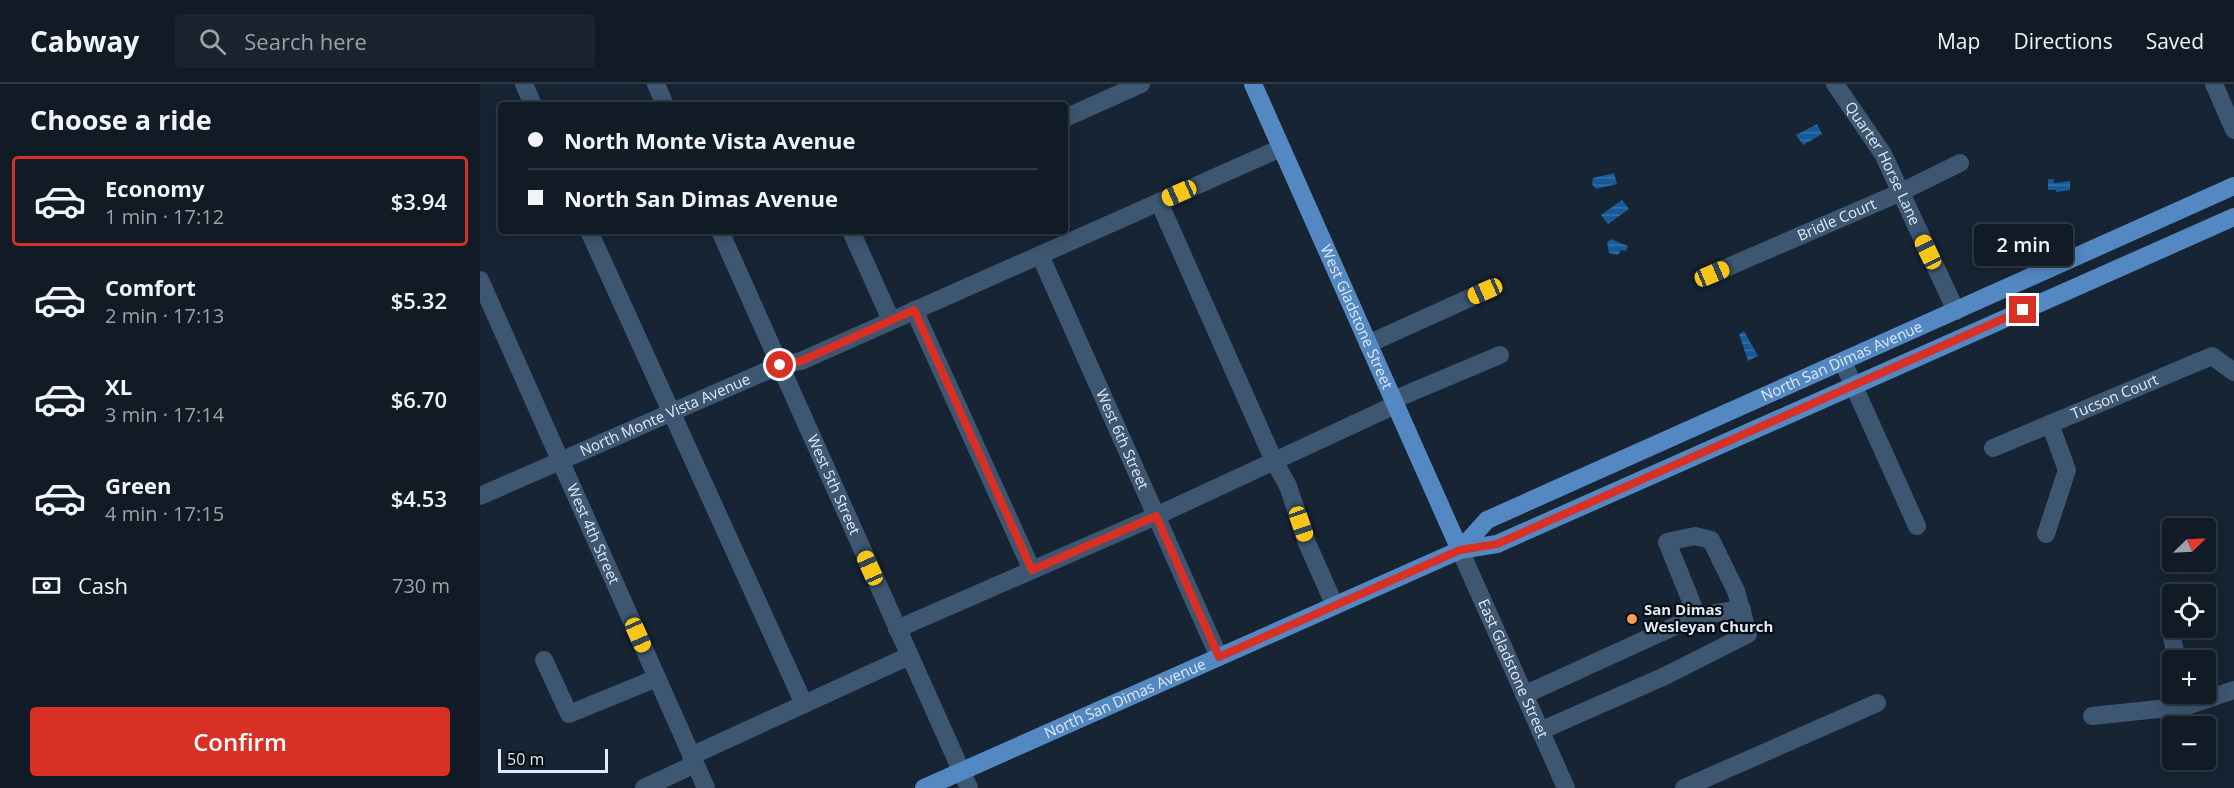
<!DOCTYPE html>
<meta charset="utf-8">
<style>
body{margin:0;font-family:"Open Sans",sans-serif;background:#19242e;color:#f1f3f6;height:100vh;display:flex;flex-direction:column;font-size:22px;white-space:nowrap}
*{box-sizing:border-box;margin:0}
p{font-size:20px;color:#9ca1a7}
.icon{flex:none;width:33px;height:33px;fill:none;stroke:currentColor;stroke-width:2;stroke-linecap:round;stroke-linejoin:round}
.map{position:relative;flex:1;overflow:hidden}
.drawer{display:flex;flex-direction:column;background:#101b26;width:480px}
.drawer>*{flex:none}
.guide{position:absolute;left:18px;top:18px;width:570px;height:132px;border-radius:6px;box-shadow:0 3px 15px #0003,0 0 0 2px #303943;display:grid;align-content:center;height:132px;padding:0 30px;background:#101b26}
.needle{width:39px;rotate:66deg}
.fabs{position:absolute;left:1682px;top:434px;display:grid;gap:12px}
.fabs a{display:grid;place-items:center;width:54px;height:54px;border-radius:6px;background:#101b26;box-shadow:0 3px 15px #0003,0 0 0 2px #303943;font-size:30px}
.scale{position:absolute;left:18px;bottom:15px;width:110px;box-sizing:border-box;padding-left:6px;border:3px solid #e0e9f4;border-top:0;font-size:16px;line-height:21px;white-space:nowrap;color:#e0e9f4;-webkit-text-stroke:4px #070d13;paint-order:stroke}
.end{position:absolute;width:27px;height:27px;margin:-14px;border:8px solid #d93025;background:#fff;box-shadow:0 0 0 3px #fff}
.from{border-radius:50%}
.bubble{position:absolute;height:42px;border-radius:6px;background:#101b26;box-shadow:0 3px 15px #0003,0 0 0 2px #303943;font-size:20px;font-weight:600;line-height:42px;text-align:center}
.car{position:absolute;width:18px;height:36px;margin:-18px -9px;border-radius:8px;box-shadow:0 0 4px 2px #0007;background:linear-gradient(#f5c518 24%,#345 0 40%,#f5c518 0 76%,#345 0 86%,#f5c518 0)}
.guide b{display:flex;align-items:center;gap:21px;height:57px;font-size:22px}
.guide b+b{border-top:2px solid #303943}
.guide i{width:15px;height:15px;background:#f1f3f6}
ul{padding:0;list-style:none}
li{display:flex;align-items:center;gap:18px;height:90px;margin:0 12px 9px;padding:0 18px;border:3px solid transparent;border-radius:6px}
li div{flex:1}
li b{display:block;font-size:22px}
li em{font-style:normal;font-weight:600}
li.selected{border-color:#d93025}
li>.icon{width:54px;height:54px;stroke-width:1.5}
h2{padding:0 30px;font-size:27px;line-height:72px}
.pay{display:flex;align-items:center;gap:15px;height:66px;padding:0 30px;font-size:22px}
.pay p{margin-inline-start:auto}
.cta{display:flex;gap:12px;margin-top:auto;padding:12px 30px}
.cta a{flex:1;height:69px;border-radius:6px;background:#d93025;color:#fff;font-size:24px;font-weight:600;line-height:69px;text-align:center}
header{display:flex;align-items:center;gap:36px;box-sizing:border-box;height:84px;padding:0 30px;background:#101b26;border-bottom:2px solid #303943}
header strong{font-size:28px}
nav{display:flex;gap:33px;margin-inline-start:auto;font-size:21px}
.search{width:420px;height:54px;background:#19242e;display:flex;align-items:center;gap:15px;box-sizing:border-box;padding:0 21px;border-radius:6px;color:#9ca1a7;font-size:22px}
main{display:flex;flex:1;min-height:0}
.map>svg:first-child{display:block}
</style>
<header>
<strong>Cabway</strong>
<div class="search"><svg class="icon" aria-label="search" viewBox="0 0 24 24"><circle cx="10" cy="10" r="6"/><path d="M15 15l6 6"/></svg>Search here</div>
<nav><a>Map</a><a>Directions</a><a>Saved</a></nav>
</header>
<main>
<section class="drawer">
<h2>Choose a ride</h2>
<ul>
<li class="selected"><svg class="icon" aria-label="car" viewBox="0 0 24 24"><path d="M5 17H2v-5l4-1 3-4h7l3 4 3 1v5h-3M9 17h6M6 11h13"/><circle cx="7" cy="17" r="2"/><circle cx="17" cy="17" r="2"/></svg><div><b>Economy</b><p>1 min · 17:12</p></div><em>$3.94</em></li>
<li><svg class="icon" aria-label="car" viewBox="0 0 24 24"><path d="M5 17H2v-5l4-1 3-4h7l3 4 3 1v5h-3M9 17h6M6 11h13"/><circle cx="7" cy="17" r="2"/><circle cx="17" cy="17" r="2"/></svg><div><b>Comfort</b><p>2 min · 17:13</p></div><em>$5.32</em></li>
<li><svg class="icon" aria-label="car" viewBox="0 0 24 24"><path d="M5 17H2v-5l4-1 3-4h7l3 4 3 1v5h-3M9 17h6M6 11h13"/><circle cx="7" cy="17" r="2"/><circle cx="17" cy="17" r="2"/></svg><div><b>XL</b><p>3 min · 17:14</p></div><em>$6.70</em></li>
<li><svg class="icon" aria-label="car" viewBox="0 0 24 24"><path d="M5 17H2v-5l4-1 3-4h7l3 4 3 1v5h-3M9 17h6M6 11h13"/><circle cx="7" cy="17" r="2"/><circle cx="17" cy="17" r="2"/></svg><div><b>Green</b><p>4 min · 17:15</p></div><em>$4.53</em></li>
</ul>
<div class="pay"><svg class="icon" aria-label="cash" viewBox="0 0 24 24"><path d="M3 7h18v10H3z"/><circle cx="12" cy="12" r="2"/></svg>Cash<p>730 m</p></div>
<div class="cta"><a>Confirm</a></div>
</section>
<div class="map">
<svg width="1754" height="704" viewBox="0 0 1754 704">
<defs>
<pattern id="water-rules" width="6" height="5" patternUnits="userSpaceOnUse" patternTransform="scale(1.5)"><rect width="6" height="5" fill="#175a9b"/><path d="M0 2.5h6" fill="none" stroke="#3872aa"/></pattern>
</defs>
<rect width="100%" height="100%" fill="#162433"/>
<g fill="url(#water-rules)">
<polygon points="1337,40 1342,50 1323,61 1316,51"/>
<polygon points="1134,89 1137,100 1116,105 1112,100 1113,94"/>
<polygon points="1568,95 1574,95 1574,99 1590,97 1590,106 1576,108 1576,106 1568,106"/>
<polygon points="1142,116 1149,125 1128,140 1121,131"/>
<polygon points="1131,155 1148,162 1146,167 1141,166 1138,171 1129,169 1127,159"/>
<polygon points="1264,247 1278,272 1268,277 1259,250"/>
</g>
<g fill="none" stroke-linecap="round" stroke-linejoin="round">
<g stroke="#3d5672" stroke-width="18">
<polyline points="44,0 53,21"/>
<polyline points="176,0 185,21"/>
<path id="s1" d="M1355,0L1403,70L1476,227"/>
<polyline points="1734,0 1754,46"/>
<polyline points="585,34 661,0"/>
<polyline points="679,118 794,377 808,402 827,459 855,522"/>
<polyline points="109,147 324,620"/>
<path id="s2" d="M240,147L489,704"/>
<polyline points="371,147 411,236"/>
<path id="s3" d="M560,171L739,573"/>
<path id="s4" d="M1232,190L1419,109L1480,79"/>
<path id="s5" d="M0,196L226,704"/>
<polyline points="434,226 552,486"/>
<polyline points="888,260 1005,207"/>
<polyline points="1363,278 1437,442"/>
<polyline points="913,316 1020,271"/>
<path id="s6" d="M1513,364L1732,272L1754,288"/>
<path id="s7" d="M0,412L300,281L321,277L801,64"/>
<polyline points="1566,450 1587,386 1570,340"/>
<path id="s8" d="M980,466L1086,704"/>
<polyline points="1217,532 1262,525"/>
<polyline points="417,545 676,432 915,321"/>
<polyline points="1692,553 1697,576"/>
<polyline points="64,576 89,630 177,594"/>
<polyline points="1044,611 1217,532 1187,458 1215,452 1231,456 1256,507 1268,550 1185,592 1060,647"/>
<polyline points="1612,632 1707,622 1754,606"/>
<polyline points="211,672 429,572"/>
<polyline points="164,704 215,680"/>
<polyline points="1204,704 1397,619"/>
</g>
<g stroke="#5388c2" stroke-width="18">
<path id="s9" d="M773,0L980,466"/>
<path id="s10" d="M980,466L1007,436L1754,102"/>
<path id="s11" d="M444,704L980,466L1017,460L1754,133"/>
</g>
</g>
<g fill="none" stroke-linecap="round" stroke-linejoin="round">
<polyline stroke="#d93025" stroke-width="8" points="300,281 321,277 434,226 552,486 676,432 739,573 980,466 1017,460 1543,226"/>
</g>
<circle fill="#fc9d53" stroke="#070d13" stroke-width="2" cx="1152" cy="535" r="6"/>
<g text-anchor="middle" stroke-width="4.5" stroke-linejoin="round" paint-order="stroke">
<g font-size="15" fill="#e0e9f4" stroke="#070d13">
<text dy="5" stroke="none"><textPath href="#s1" startOffset="93">Quarter Horse Lane</textPath></text>
<text dy="5" stroke="none"><textPath href="#s4" startOffset="136">Bridle Court</textPath></text>
<text dy="5" stroke="none"><textPath href="#s9" startOffset="255">West Gladstone Street</textPath></text>
<text dy="5" stroke="none"><textPath href="#s10" startOffset="429">North San Dimas Avenue</textPath></text>
<text dy="5" stroke="none"><textPath href="#s6" startOffset="132">Tucson Court</textPath></text>
<text dy="5" stroke="none"><textPath href="#s7" startOffset="202">North Monte Vista Avenue</textPath></text>
<text dy="5" stroke="none"><textPath href="#s3" startOffset="202">West 6th Street</textPath></text>
<text dy="5" stroke="none"><textPath href="#s2" startOffset="278">West 5th Street</textPath></text>
<text dy="5" stroke="none"><textPath href="#s5" startOffset="278">West 4th Street</textPath></text>
<text dy="5" stroke="none"><textPath href="#s8" startOffset="130">East Gladstone Street</textPath></text>
<text dy="5" stroke="none"><textPath href="#s11" startOffset="220">North San Dimas Avenue</textPath></text>
</g>
<g font-size="15" font-weight="bold" fill="#e0e9f4" stroke="#070d13" text-anchor="start">
<text x="1164" y="531">San Dimas<tspan x="1164" dy="17">Wesleyan Church</tspan></text>
</g>
</g>
</svg>
<div class="fabs">
<a><svg class="needle" viewBox="-14 -14 28 28"><path d="M0-13l5 13h-10z" fill="#e53935"/><path d="M0 13l5-13h-10z" fill="#9ca1a7"/></svg></a>
<a><svg class="icon" aria-label="locate" viewBox="0 0 24 24"><circle cx="12" cy="12" r="6"/><path d="M12 2v4M12 18v4M2 12h4M18 12h4"/></svg></a>
<a>+</a>
<a>−</a>
</div>
<div class="scale">50 m</div>
<i class="end from" style="left:300px;top:281px"></i>
<i class="end" style="left:1543px;top:226px"></i>
<div class="bubble" style="left:1494px;top:140px;width:99px">2 min</div>
<i class="car" style="left:699px;top:109px;rotate:246deg"></i>
<i class="car" style="left:1448px;top:168px;rotate:334deg"></i>
<i class="car" style="left:1232px;top:190px;rotate:67deg"></i>
<i class="car" style="left:1005px;top:207px;rotate:246deg"></i>
<i class="car" style="left:821px;top:440px;rotate:161deg"></i>
<i class="car" style="left:390px;top:484px;rotate:336deg"></i>
<i class="car" style="left:158px;top:551px;rotate:156deg"></i>
<div class="guide">
<b><i class="from"></i>North Monte Vista Avenue</b>
<b><i></i>North San Dimas Avenue</b>
</div>
</div>
</main>
